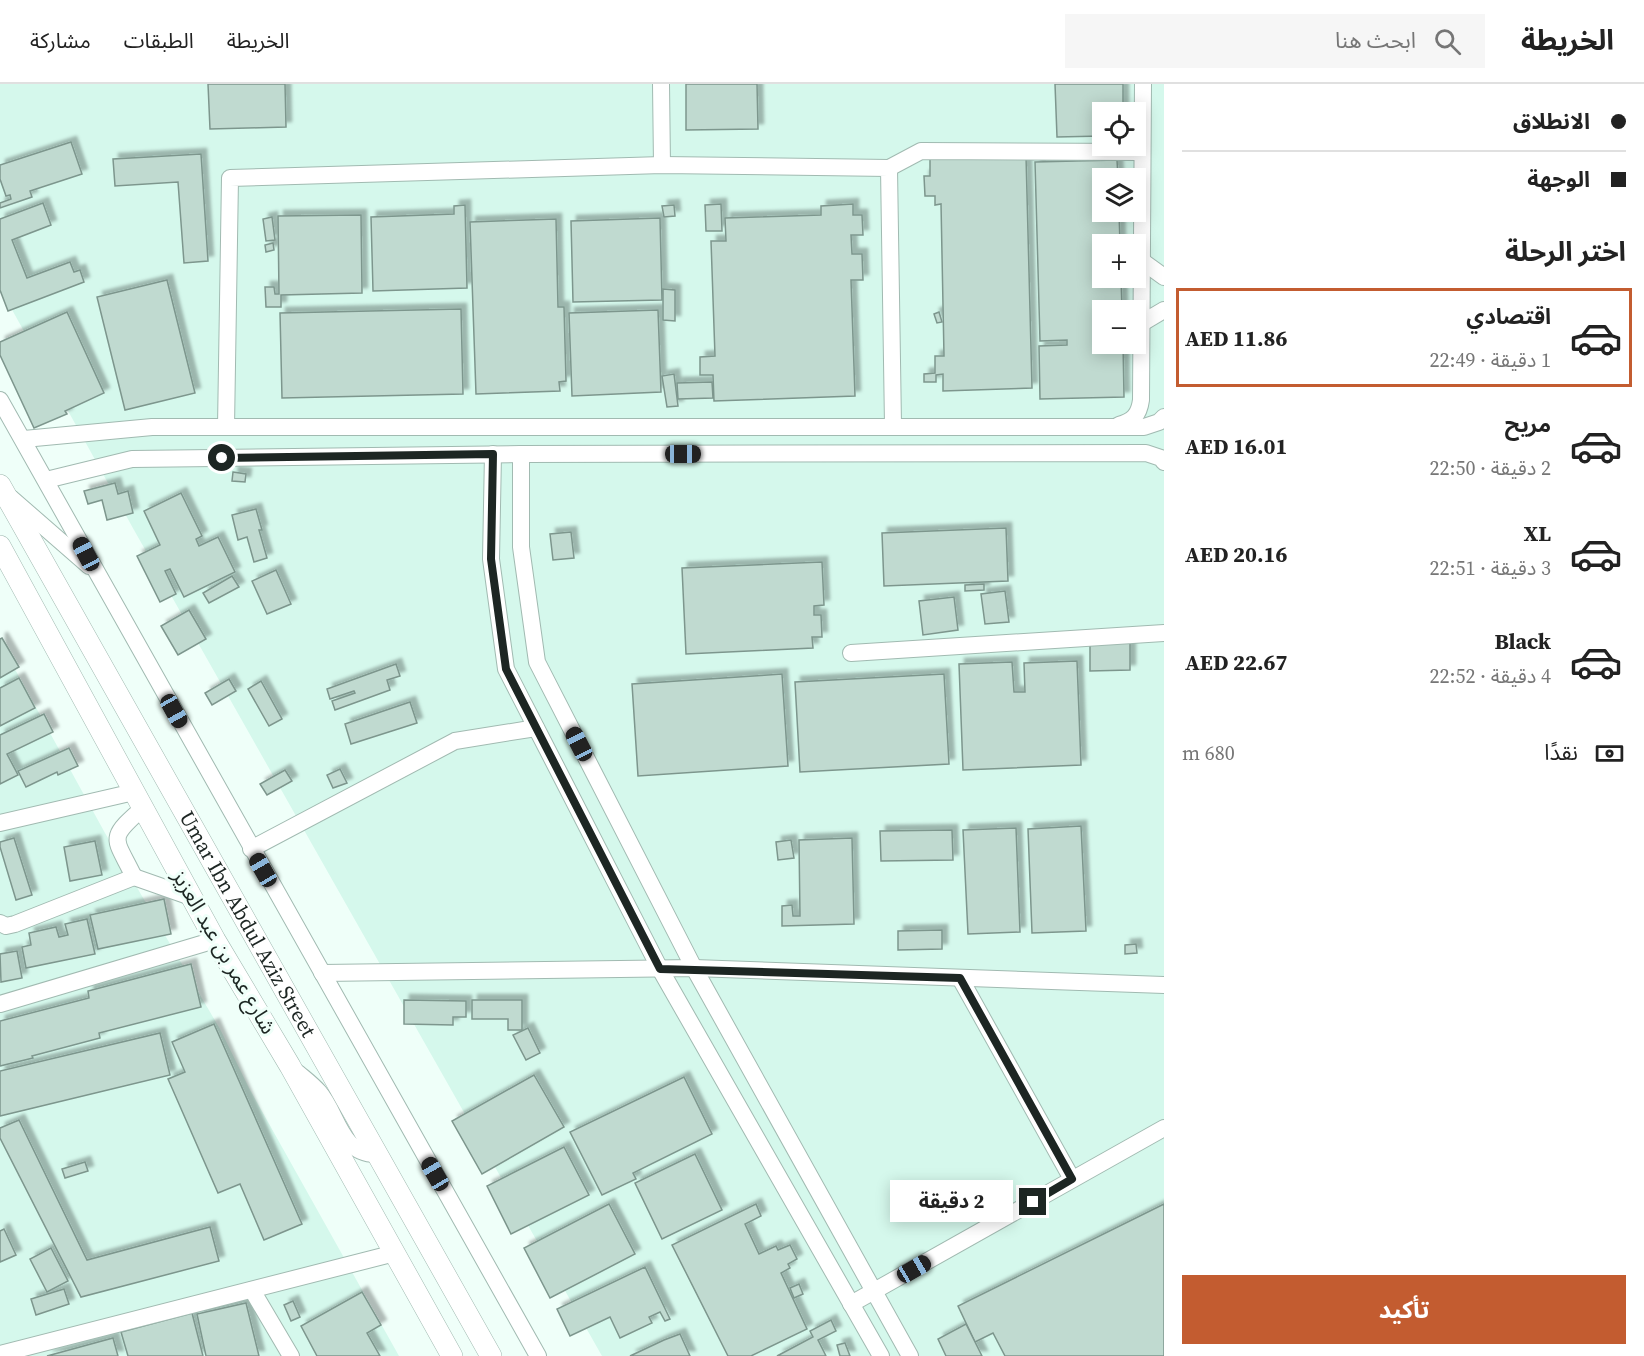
<!DOCTYPE html>
<html lang="ar">
<meta charset="utf-8">
<style>
body{margin:0;font-family:"Source Serif 4","Noto Sans Arabic",serif;background:#f6f6f6;color:#222;direction:rtl;height:100vh;display:flex;flex-direction:column;font-size:22px;white-space:nowrap}
*{box-sizing:border-box;margin:0}
p{font-size:20px;color:#767676}
.icon{flex:none;width:33px;height:33px;fill:none;stroke:currentColor;stroke-width:2;stroke-linecap:round;stroke-linejoin:round}
.map{position:relative;flex:1;overflow:hidden;direction:ltr}
.drawer{display:flex;flex-direction:column;background:#fff;width:480px}
.drawer>*{flex:none}
.banner{display:grid;align-content:center;height:132px;padding:0 18px;background:#fff}
.controls{position:absolute;left:1092px;top:18px;display:grid;gap:12px}
.controls a{display:grid;place-items:center;width:54px;height:54px;border-radius:0px;background:#fff;box-shadow:0 3px 15px #0003;font-size:30px}
.end{position:absolute;width:27px;height:27px;margin:-14px;border:8px solid #1d2623;background:#fff;box-shadow:0 0 0 3px #fff}
.from{border-radius:50%}
.bubble{position:absolute;height:42px;border-radius:0px;background:#fff;box-shadow:0 3px 15px #0003;font-size:20px;font-weight:700;line-height:42px;text-align:center;direction:rtl}
.car{position:absolute;width:18px;height:36px;margin:-18px -9px;border-radius:8px;box-shadow:0 0 4px 2px #0007;background:linear-gradient(#222 24%,#8ab4d8 0 40%,#222 0 76%,#8ab4d8 0 86%,#222 0)}
.banner b{display:flex;align-items:center;gap:21px;height:57px;font-size:22px}
.banner b+b{border-top:2px solid #e0e0e0}
.banner i{width:15px;height:15px;background:#222}
ul{padding:0;list-style:none}
li{display:flex;align-items:center;gap:18px;height:99px;margin:0 12px 9px;padding:0 6px;border:3px solid transparent;border-radius:0px}
li div{flex:1}
li b{display:block;font-size:22px}
li em{font-style:normal;font-weight:700}
li.on{border-color:#c35c30}
li>.icon{width:54px;height:54px;stroke-width:1.5}
h2{padding:0 18px;font-size:27px;line-height:72px}
.pay{display:flex;align-items:center;gap:15px;height:66px;padding:0 18px;font-size:22px}
.pay p{margin-inline-start:auto}
.primary-button{display:flex;gap:12px;margin-top:auto;padding:12px 18px}
.primary-button a{flex:1;height:69px;border-radius:0px;background:#c35c30;color:#fff;font-size:24px;font-weight:700;line-height:69px;text-align:center}
header{display:flex;align-items:center;gap:36px;box-sizing:border-box;height:84px;padding:0 30px;background:#fff;border-bottom:2px solid #e0e0e0}
header strong{font-size:28px}
nav{display:flex;gap:33px;margin-inline-start:auto;font-size:21px}
.search{width:420px;height:54px;background:#f6f6f6;display:flex;align-items:center;gap:15px;box-sizing:border-box;padding:0 21px;border-radius:0px;color:#767676;font-size:22px}
main{display:flex;flex:1;min-height:0}
.map>svg:first-child{display:block}
</style>
<header>
<strong>الخريطة</strong>
<div class="search"><svg class="icon" aria-label="search" viewBox="0 0 24 24"><circle cx="10" cy="10" r="6"/><path d="M15 15l6 6"/></svg>ابحث هنا</div>
<nav><a>الخريطة</a><a>الطبقات</a><a>مشاركة</a></nav>
</header>
<main>
<section class="drawer">
<div class="banner">
<b><i class="from"></i>الانطلاق</b>
<b><i></i>الوجهة</b>
</div>
<h2>اختر الرحلة</h2>
<ul>
<li class="on"><svg class="icon" aria-label="car" viewBox="0 0 24 24"><path d="M5 17H2v-5l4-1 3-4h7l3 4 3 1v5h-3M9 17h6M6 11h13"/><circle cx="7" cy="17" r="2"/><circle cx="17" cy="17" r="2"/></svg><div><b>اقتصادي</b><p>1 دقيقة · 22:49</p></div><em>AED 11.86</em></li>
<li><svg class="icon" aria-label="car" viewBox="0 0 24 24"><path d="M5 17H2v-5l4-1 3-4h7l3 4 3 1v5h-3M9 17h6M6 11h13"/><circle cx="7" cy="17" r="2"/><circle cx="17" cy="17" r="2"/></svg><div><b>مريح</b><p>2 دقيقة · 22:50</p></div><em>AED 16.01</em></li>
<li><svg class="icon" aria-label="car" viewBox="0 0 24 24"><path d="M5 17H2v-5l4-1 3-4h7l3 4 3 1v5h-3M9 17h6M6 11h13"/><circle cx="7" cy="17" r="2"/><circle cx="17" cy="17" r="2"/></svg><div><b>XL</b><p>3 دقيقة · 22:51</p></div><em>AED 20.16</em></li>
<li><svg class="icon" aria-label="car" viewBox="0 0 24 24"><path d="M5 17H2v-5l4-1 3-4h7l3 4 3 1v5h-3M9 17h6M6 11h13"/><circle cx="7" cy="17" r="2"/><circle cx="17" cy="17" r="2"/></svg><div><b>Black</b><p>4 دقيقة · 22:52</p></div><em>AED 22.67</em></li>
</ul>
<div class="pay"><svg class="icon" aria-label="cash" viewBox="0 0 24 24"><path d="M3 7h18v10H3z"/><circle cx="12" cy="12" r="2"/></svg>نقدًا<p>680 m</p></div>
<div class="primary-button"><a>تأكيد</a></div>
</section>
<div class="map">
<svg width="1164" height="1272" viewBox="0 0 1164 1272">
<defs>
<filter id="shadow"><feDropShadow dx="5.5" dy="-5.5" stdDeviation="1.5" flood-color="#0004"/></filter>
</defs>
<rect width="100%" height="100%" fill="#effff9"/>
<g fill="#d5f8ec" fill-rule="evenodd">
<path d="M0,0H1164V1272H602L134,446L0,204ZM1102,28H1136V62H1102ZM1102,94H1136V128H1102ZM1102,160H1136V194H1102ZM1102,226H1136V260H1102Z"/>
<polygon points="0,558 105,749 220,945 249,1004 399,1272 0,1272"/>
</g>
<g fill="#c0dad0" stroke="#7d968d" stroke-width="1.5" filter="url(#shadow)">
<polygon points="208,0 285,0 286,43 210,45"/>
<polygon points="686,0 757,0 758,45 686,46"/>
<polygon points="1055,0 1123,0 1123,28 1102,28 1102,52 1057,53"/>
<polygon points="71,58 82,90 30,107 32,113 0,124 0,119 11,115 10,111 6,112 0,95 0,81"/>
<polygon points="201,70 208,177 184,179 178,98 115,102 113,75"/>
<polygon points="1026,72 1032,304 943,307 943,290 936,291 936,298 924,298 924,290 935,289 935,272 944,272 941,120 935,121 935,112 925,112 924,92 930,92 930,75"/>
<polygon points="1117,76 1118,94 1102,94 1102,128 1119,128 1120,160 1102,160 1102,194 1121,194 1122,226 1102,226 1102,260 1123,260 1124,313 1040,315 1039,262 1067,261 1067,256 1040,257 1035,78"/>
<polygon points="43,119 51,141 12,156 27,194 70,178 74,188 80,186 84,198 8,227 0,206 0,135"/>
<polygon points="721,120 722,147 706,147 705,121"/>
<polygon points="853,120 853,131 862,131 863,151 851,151 852,170 862,170 863,196 851,196 855,312 714,317 713,291 700,291 700,273 715,272 711,157 726,157 725,134 821,131 821,122"/>
<polygon points="465,121 467,204 373,207 371,133 454,130 454,122"/>
<polygon points="674,121 675,132 664,133 662,122"/>
<polygon points="361,131 362,209 281,211 281,223 266,223 265,203 274,203 275,210 279,210 278,132"/>
<polygon points="272,133 275,156 266,157 263,135"/>
<polygon points="660,134 662,216 573,218 571,137"/>
<polygon points="556,135 558,223 564,223 566,297 559,298 560,307 476,310 470,138"/>
<polygon points="273,159 274,166 266,168 265,161"/>
<polygon points="167,196 195,309 125,326 97,213"/>
<polygon points="663,205 675,206 675,237 663,236"/>
<polygon points="461,225 463,310 282,314 280,229"/>
<polygon points="658,226 661,308 572,312 569,229"/>
<polygon points="67,228 104,309 65,327 67,330 34,344 0,271 0,258"/>
<polygon points="939,228 942,238 937,239 934,230"/>
<polygon points="674,290 678,322 667,323 662,292"/>
<polygon points="712,298 713,314 678,315 677,299"/>
<polygon points="233,388 246,390 245,398 232,397"/>
<polygon points="115,399 118,410 128,407 133,429 107,436 102,416 88,420 84,407"/>
<polygon points="181,409 202,452 196,455 199,462 218,453 235,488 184,513 170,485 165,487 176,510 160,518 137,472 160,461 144,427"/>
<polygon points="256,425 262,446 259,446 267,474 254,478 247,453 238,456 232,431"/>
<polygon points="1006,444 1008,497 884,502 882,449"/>
<polygon points="571,448 574,474 553,476 550,450"/>
<polygon points="822,478 824,521 814,522 814,531 821,531 822,553 812,553 813,564 686,570 682,484"/>
<polygon points="276,486 291,520 267,530 252,497"/>
<polygon points="232,492 239,503 209,519 203,509"/>
<polygon points="984,500 984,506 965,507 965,501"/>
<polygon points="1005,507 1009,538 985,540 981,510"/>
<polygon points="954,513 958,546 923,551 919,517"/>
<polygon points="189,526 206,555 178,571 161,542"/>
<polygon points="2,554 19,583 0,594 0,555"/>
<polygon points="1130,559 1130,586 1090,587 1090,560"/>
<polygon points="1077,577 1081,681 963,686 959,580 1012,578 1014,608 1025,608 1024,579"/>
<polygon points="396,580 400,592 387,596 390,606 335,626 332,617 355,609 354,607 330,615 327,605"/>
<polygon points="782,590 788,682 638,692 632,600"/>
<polygon points="944,590 949,680 800,688 795,598"/>
<polygon points="19,594 35,624 0,642 0,604"/>
<polygon points="229,595 236,607 212,621 205,609"/>
<polygon points="261,597 282,635 269,642 248,605"/>
<polygon points="410,618 417,639 351,660 345,640"/>
<polygon points="44,630 53,648 7,670 18,691 0,700 0,651"/>
<polygon points="69,664 78,682 58,691 57,688 26,703 18,687"/>
<polygon points="340,685 347,699 333,704 327,691"/>
<polygon points="285,686 292,697 267,711 260,700"/>
<polygon points="1081,742 1086,847 1032,849 1028,745"/>
<polygon points="1016,744 1020,848 968,850 963,746"/>
<polygon points="952,746 953,776 881,777 880,747"/>
<polygon points="14,754 32,811 16,816 0,763 0,758"/>
<polygon points="852,754 854,840 782,842 782,822 792,821 793,832 800,832 799,756"/>
<polygon points="791,756 794,774 778,776 776,758"/>
<polygon points="95,757 102,791 70,797 64,763"/>
<polygon points="164,815 171,850 98,865 90,831"/>
<polygon points="87,835 95,870 26,884 22,863 31,861 29,849 56,843 59,853 68,851 65,840"/>
<polygon points="942,846 942,865 898,866 898,847"/>
<polygon points="1136,860 1137,869 1125,870 1125,861"/>
<polygon points="17,867 22,894 1,898 0,870"/>
<polygon points="191,880 201,923 99,949 100,954 32,972 33,974 0,982 0,937 89,914 88,907"/>
<polygon points="404,916 466,917 466,933 453,933 453,941 404,940"/>
<polygon points="472,916 522,916 522,946 508,946 508,935 472,935"/>
<polygon points="214,940 302,1140 264,1156 240,1100 218,1109 168,995 185,988 172,958"/>
<polygon points="528,944 540,969 526,976 513,951"/>
<polygon points="160,949 170,991 0,1032 0,987"/>
<polygon points="534,991 564,1043 482,1090 452,1037"/>
<polygon points="684,993 712,1050 633,1089 636,1095 602,1111 570,1048"/>
<polygon points="19,1036 87,1176 210,1143 219,1177 81,1213 0,1054 0,1044"/>
<polygon points="564,1063 589,1111 511,1150 487,1102"/>
<polygon points="695,1070 722,1126 662,1155 635,1099"/>
<polygon points="85,1078 88,1087 65,1094 62,1085"/>
<polygon points="609,1120 635,1170 550,1214 524,1164"/>
<polygon points="756,1120 761,1132 745,1140 759,1170 776,1162 778,1166 790,1161 797,1175 788,1180 790,1184 781,1189 807,1245 751,1272 728,1272 672,1161"/>
<polygon points="1164,1120 1164,1272 1005,1272 993,1249 975,1258 958,1222"/>
<polygon points="4,1145 16,1171 0,1178 0,1147"/>
<polygon points="51,1164 68,1197 47,1208 30,1175"/>
<polygon points="645,1183 670,1235 665,1237 660,1228 649,1233 652,1239 620,1254 610,1233 570,1252 557,1225"/>
<polygon points="799,1200 803,1210 794,1214 790,1204"/>
<polygon points="64,1205 69,1220 36,1231 31,1215"/>
<polygon points="362,1208 381,1241 367,1249 380,1272 317,1272 301,1242"/>
<polygon points="293,1217 300,1233 291,1237 284,1221"/>
<polygon points="246,1219 259,1272 206,1272 197,1230"/>
<polygon points="192,1229 203,1272 128,1272 121,1248"/>
<polygon points="831,1236 836,1247 818,1256 826,1272 777,1272 813,1253 810,1247"/>
<polygon points="966,1240 982,1272 946,1272 938,1255"/>
<polygon points="680,1250 690,1272 630,1272 664,1256"/>
<polygon points="113,1254 118,1272 47,1272"/>
<polygon points="845,1259 850,1272 840,1272 837,1261"/>
</g>
<g fill="none" stroke-linecap="round" stroke-linejoin="round">
<defs>
<g id="minor">
<polyline points="661,0 662,81"/>
<polyline points="889,84 921,67 1142,68"/>
<polyline points="1142,177 1164,193"/>
<polyline points="1142,239 1164,226"/>
<polyline points="0,316 538,1272"/>
<path d="M1119,341C1133,337 1139,331 1141,316L1143,0"/>
<polyline points="226,343 230,94 662,81 889,84 893,341"/>
<polyline points="24,355 152,343 1144,343 1159,338 1164,333"/>
<polyline points="493,370 491,475 506,585 660,885 881,1272"/>
<polyline points="521,370 521,463 537,578 694,884 910,1272"/>
<polyline points="46,396 132,375 521,370 1146,369 1161,374 1164,378"/>
<polyline points="11,414 89,482"/>
<polyline points="851,569 1164,549"/>
<polyline points="0,739 134,708"/>
<polyline points="251,765 455,657 536,644"/>
<path d="M134,793C115,753 106,756 143,724"/>
<polyline points="0,839 6,842 15,840 134,793 191,813"/>
<polyline points="322,889 694,884 1164,901"/>
<polyline points="960,894 1072,1095"/>
<polyline points="0,920 215,856"/>
<path d="M298,989C305,995 313,1001 319,1008C338,1030 340,1070 376,1070"/>
<polyline points="252,1206 291,1272"/>
<polyline points="851,1220 1164,1044"/>
<polyline points="0,1270 395,1169"/>
</g>
<g id="major">
<path id="s1" d="M0,401L491,1272"/>
<polyline points="0,462 215,856 290,982 452,1272"/>
</g>
</defs>
<use href="#minor" stroke="#a1bab1" stroke-width="18"/>
<use href="#major" stroke="#a1bab1" stroke-width="22"/>
<use href="#minor" stroke="#fff" stroke-width="16"/>
<use href="#major" stroke="#fff" stroke-width="21"/>
</g>
<g fill="none" stroke-linecap="round" stroke-linejoin="round">
<polyline stroke="#1d2623" stroke-width="8" points="222,374 493,370 491,475 506,585 660,885 960,894 1072,1095 1033,1118"/>
</g>
<g text-anchor="middle" stroke-width="6" stroke-linejoin="round" paint-order="stroke">
<g font-size="21" fill="#1d2623" stroke="#effff9">
<text dy="7" stroke="none"><textPath href="#s1" startOffset="504">Umar Ibn Abdul Aziz Street</textPath></text>
<text transform="translate(224 868) rotate(60)" y="7">شارع عمر بن عبد العزيز</text>
</g>
</g>
</svg>
<div class="controls">
<a><svg class="icon" aria-label="locate" viewBox="0 0 24 24"><circle cx="12" cy="12" r="6"/><path d="M12 2v4M12 18v4M2 12h4M18 12h4"/></svg></a>
<a><svg class="icon" aria-label="layers" viewBox="0 0 24 24"><path d="M12 4l9 5-9 5-9-5zM3 14l9 5 9-5"/></svg></a>
<a>+</a>
<a>−</a>
</div>
<i class="end from" style="left:222px;top:374px"></i>
<i class="end" style="left:1033px;top:1118px"></i>
<div class="bubble" style="left:890px;top:1096px;width:123px">2 دقيقة</div>
<i class="car" style="left:683px;top:370px;rotate:90deg"></i>
<i class="car" style="left:86px;top:470px;rotate:332deg"></i>
<i class="car" style="left:174px;top:627px;rotate:151deg"></i>
<i class="car" style="left:579px;top:660px;rotate:333deg"></i>
<i class="car" style="left:263px;top:786px;rotate:330deg"></i>
<i class="car" style="left:435px;top:1090px;rotate:330deg"></i>
<i class="car" style="left:914px;top:1185px;rotate:60deg"></i>
</div>
</main>
